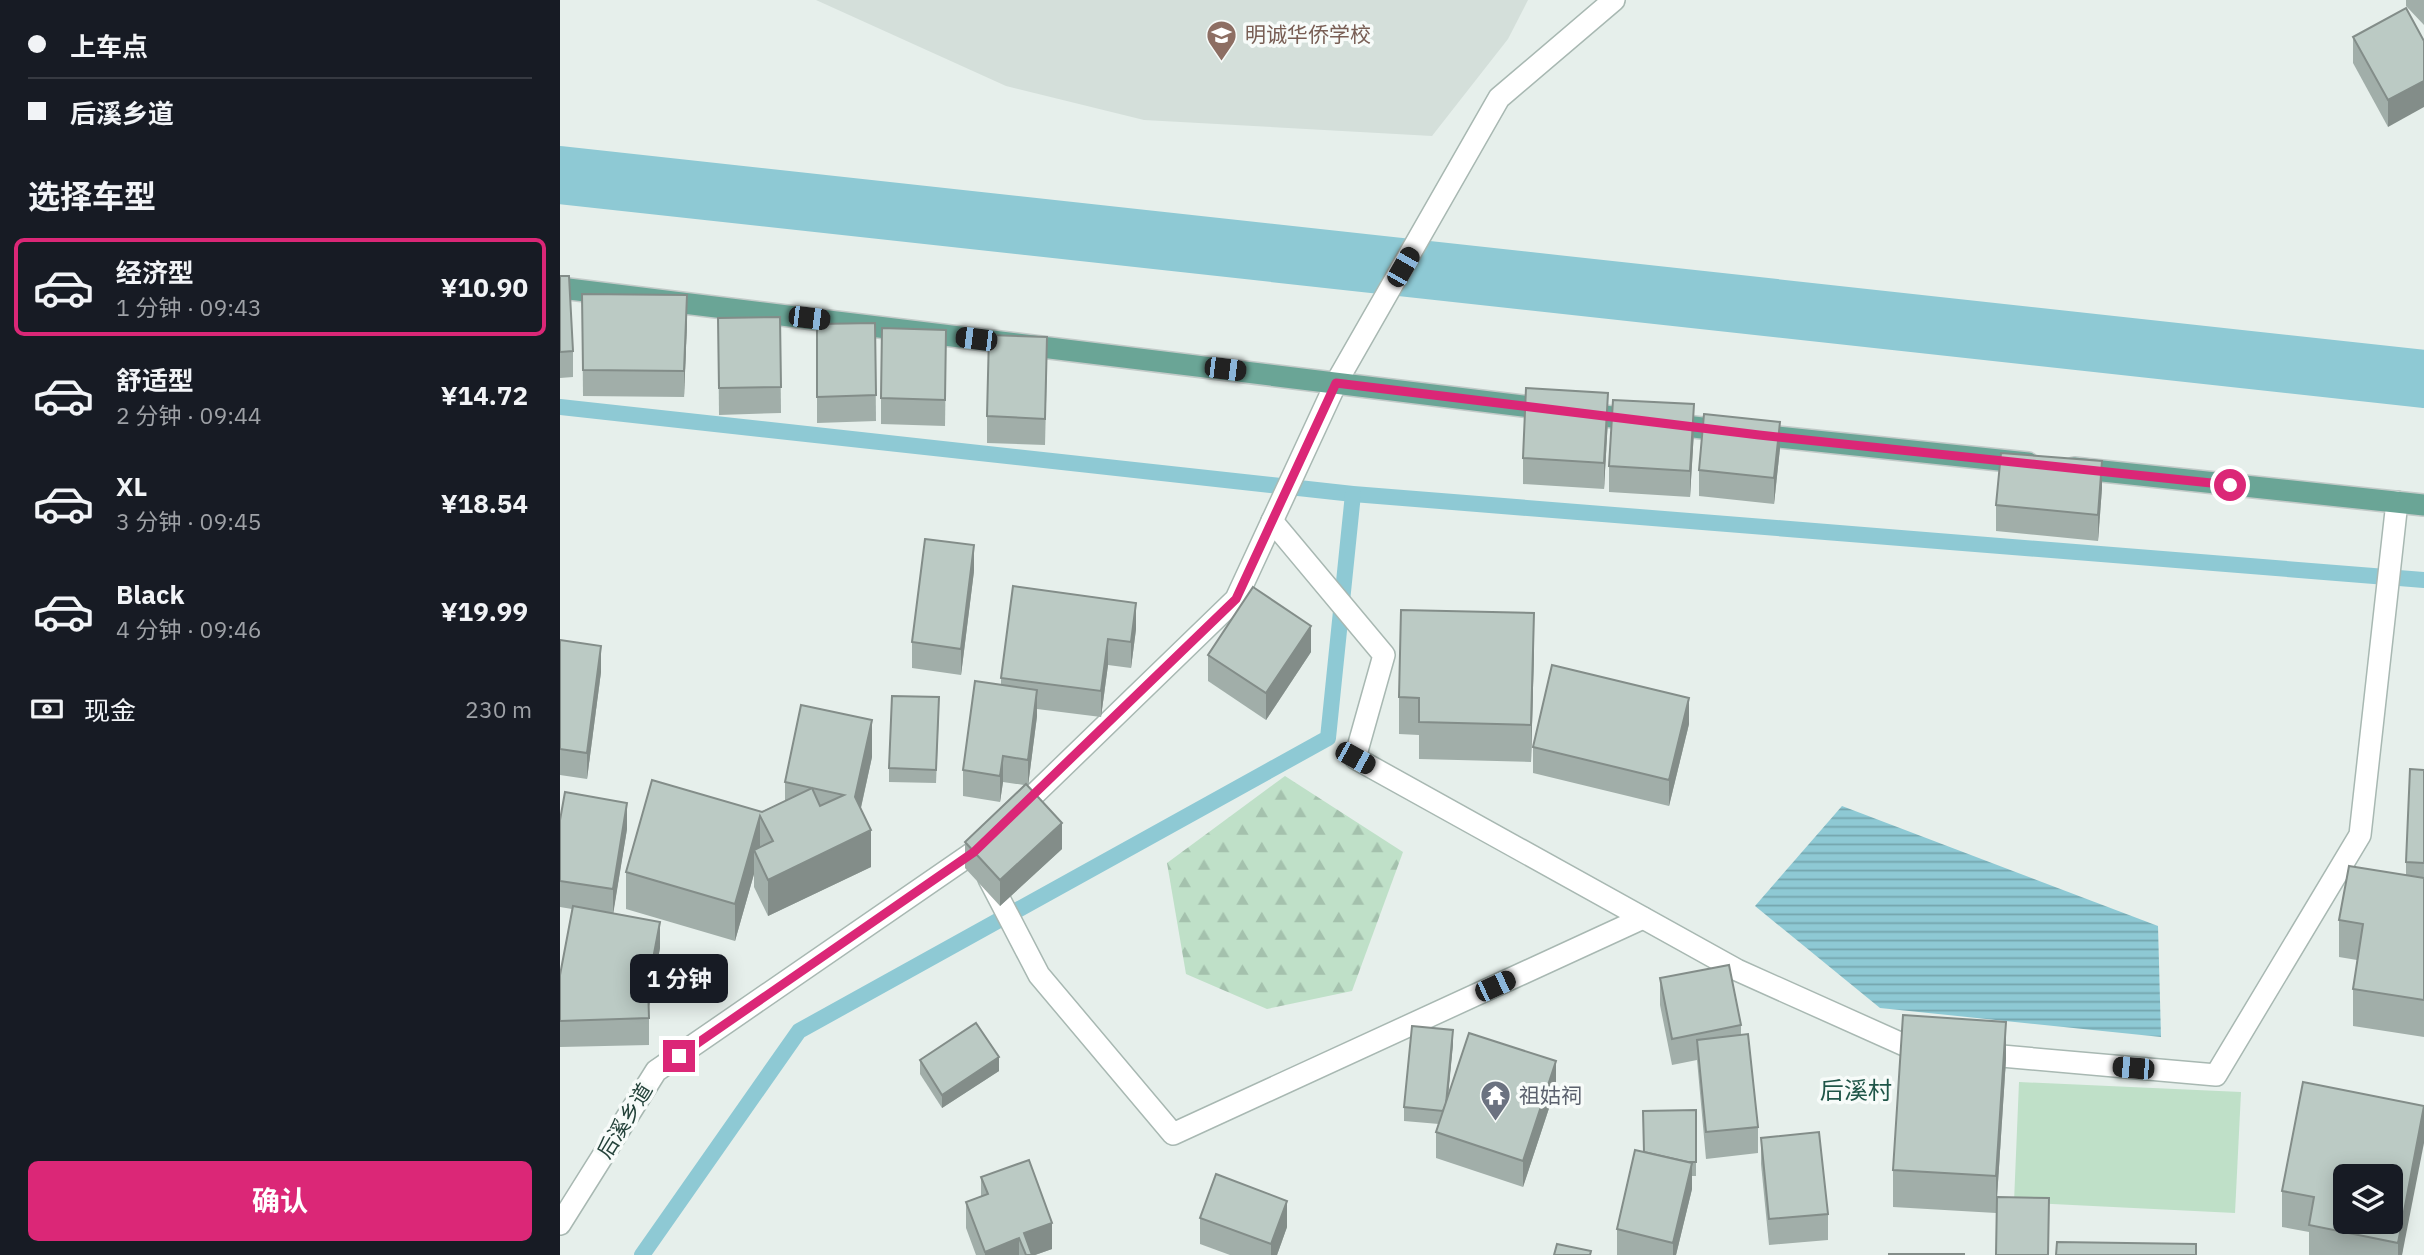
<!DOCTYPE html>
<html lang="zh">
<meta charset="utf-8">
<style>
body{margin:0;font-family:"IBM Plex Sans","Noto Sans SC",sans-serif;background:#20242c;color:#f1f3f6;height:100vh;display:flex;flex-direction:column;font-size:26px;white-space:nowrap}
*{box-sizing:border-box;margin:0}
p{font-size:23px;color:#9ea1a6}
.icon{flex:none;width:38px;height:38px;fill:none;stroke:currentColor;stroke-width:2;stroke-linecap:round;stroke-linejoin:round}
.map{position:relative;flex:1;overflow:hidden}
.panel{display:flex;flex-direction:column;background:#171b24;width:560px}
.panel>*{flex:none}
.guide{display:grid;align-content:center;height:154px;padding:0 28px;background:#171b24}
.buttons{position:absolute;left:1773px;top:1164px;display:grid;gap:14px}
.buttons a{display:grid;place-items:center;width:70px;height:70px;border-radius:10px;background:#171b24;box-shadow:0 4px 18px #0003;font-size:35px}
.end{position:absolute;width:32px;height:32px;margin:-16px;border:9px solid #db2777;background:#fff;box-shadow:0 0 0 4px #fff}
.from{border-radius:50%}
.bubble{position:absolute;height:49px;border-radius:10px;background:#171b24;box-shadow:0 4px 18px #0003;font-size:23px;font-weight:700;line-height:49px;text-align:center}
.car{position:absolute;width:21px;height:42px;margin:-21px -10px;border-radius:9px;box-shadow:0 0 5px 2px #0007;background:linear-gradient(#222 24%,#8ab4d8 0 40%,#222 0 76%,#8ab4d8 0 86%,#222 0)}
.guide b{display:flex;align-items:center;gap:24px;height:66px;font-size:26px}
.guide b+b{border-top:2px solid #363941}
.guide i{width:18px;height:18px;background:#f1f3f6}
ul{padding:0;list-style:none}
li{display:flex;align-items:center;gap:21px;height:98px;margin:0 14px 10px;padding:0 14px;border:4px solid transparent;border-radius:10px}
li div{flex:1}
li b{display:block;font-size:26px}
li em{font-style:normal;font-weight:700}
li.selected{border-color:#db2777}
li>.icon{width:63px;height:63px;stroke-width:1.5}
h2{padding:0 28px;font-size:32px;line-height:84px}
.pay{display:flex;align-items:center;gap:18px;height:77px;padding:0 28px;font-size:26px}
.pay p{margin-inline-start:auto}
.cta{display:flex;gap:14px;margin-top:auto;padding:14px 28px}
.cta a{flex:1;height:80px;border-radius:10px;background:#db2777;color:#fff;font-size:28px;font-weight:700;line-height:80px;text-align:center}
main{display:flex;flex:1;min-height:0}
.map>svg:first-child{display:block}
</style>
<main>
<section class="panel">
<div class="guide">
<b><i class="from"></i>上车点</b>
<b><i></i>后溪乡道</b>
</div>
<h2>选择车型</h2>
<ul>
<li class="selected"><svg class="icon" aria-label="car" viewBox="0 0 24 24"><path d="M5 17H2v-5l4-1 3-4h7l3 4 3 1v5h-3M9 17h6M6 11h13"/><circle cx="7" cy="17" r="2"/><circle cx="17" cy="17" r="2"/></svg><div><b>经济型</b><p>1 分钟 · 09:43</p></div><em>¥10.90</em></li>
<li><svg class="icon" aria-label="car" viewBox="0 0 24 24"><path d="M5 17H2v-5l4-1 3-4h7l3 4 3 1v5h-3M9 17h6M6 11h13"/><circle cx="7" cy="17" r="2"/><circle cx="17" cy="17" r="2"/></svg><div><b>舒适型</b><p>2 分钟 · 09:44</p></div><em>¥14.72</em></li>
<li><svg class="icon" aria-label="car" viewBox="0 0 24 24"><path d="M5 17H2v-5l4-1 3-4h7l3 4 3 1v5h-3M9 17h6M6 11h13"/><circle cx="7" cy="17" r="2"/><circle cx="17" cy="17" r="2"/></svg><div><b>XL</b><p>3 分钟 · 09:45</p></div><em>¥18.54</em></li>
<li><svg class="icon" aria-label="car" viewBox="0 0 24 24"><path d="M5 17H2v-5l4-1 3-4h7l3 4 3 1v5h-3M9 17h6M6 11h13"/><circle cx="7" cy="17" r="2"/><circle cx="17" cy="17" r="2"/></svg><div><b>Black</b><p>4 分钟 · 09:46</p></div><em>¥19.99</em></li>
</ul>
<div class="pay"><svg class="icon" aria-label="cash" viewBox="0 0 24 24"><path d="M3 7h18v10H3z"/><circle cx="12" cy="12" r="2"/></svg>现金<p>230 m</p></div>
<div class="cta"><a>确认</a></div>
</section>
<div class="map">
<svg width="1864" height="1255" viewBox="0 0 1864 1255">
<defs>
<pattern id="forest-firs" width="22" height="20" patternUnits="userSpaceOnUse" patternTransform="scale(1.75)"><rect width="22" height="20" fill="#bfe0c8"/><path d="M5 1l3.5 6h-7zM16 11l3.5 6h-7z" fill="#a4c1ad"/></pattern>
<pattern id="water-rules" width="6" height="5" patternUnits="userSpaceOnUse" patternTransform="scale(1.75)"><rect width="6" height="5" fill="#8ec9d4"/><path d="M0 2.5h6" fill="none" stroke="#74a5ad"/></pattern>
</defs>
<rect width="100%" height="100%" fill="#e6efeb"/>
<polygon fill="#d4dfda" points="256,0 968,0 948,39 872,136 584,120 446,86"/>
<polygon fill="url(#forest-firs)" points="725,776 843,852 792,991 707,1009 626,974 607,863"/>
<polygon fill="#bfe0c8" points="1459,1082 1681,1092 1675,1213 1454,1202"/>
<polygon fill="url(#water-rules)" points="1282,806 1598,926 1601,1037 1320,1008 1195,906"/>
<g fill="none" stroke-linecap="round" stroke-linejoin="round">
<g stroke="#8ec9d4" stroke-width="16">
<polyline points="0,407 793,494 1864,580"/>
<polyline points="82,1255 239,1031 768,738 793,494"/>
</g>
<polyline stroke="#8ec9d4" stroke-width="58" points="0,175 1864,379"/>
<defs>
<g id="minor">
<polyline points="712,521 824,655 795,758 1177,970 1351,1048 1366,1050"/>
<polyline points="454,814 676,599 776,383 939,98 1054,0"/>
<polyline points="429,879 479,975 613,1134 1083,918"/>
<polyline points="1419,1054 1656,1075 1800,835 1837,502"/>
<polyline points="0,1224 96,1071 414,852 426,841"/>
</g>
<g id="major">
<polyline points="0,288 1199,435 1468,463"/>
<polyline points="1514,468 1864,505"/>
</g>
</defs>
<use href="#minor" stroke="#a8b8b2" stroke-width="24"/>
<use href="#major" stroke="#c2cac8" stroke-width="24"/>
<use href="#minor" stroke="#fff" stroke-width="21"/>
<use href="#major" stroke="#6aa596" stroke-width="21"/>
</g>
<g fill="#a1aea9">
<polygon points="1846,0 1864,0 1864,25 1846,6"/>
<polygon points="1846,8 1828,127 1793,63 1793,37"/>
<polygon points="0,276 13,351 13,377 0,378"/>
<polygon points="22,294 127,322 124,397 23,396"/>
<polygon points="220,317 221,413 159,415 158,318"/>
<polygon points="315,323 316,421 257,423 257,324"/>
<polygon points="386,356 385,426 321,424 321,398"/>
<polygon points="487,363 485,445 427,443 427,416"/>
<polygon points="1048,419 1044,489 963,484 963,458"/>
<polygon points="1134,431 1130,497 1049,492 1049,466"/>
<polygon points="1220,448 1214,504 1139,496 1139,470"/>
<polygon points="1542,488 1538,541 1436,531 1436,505"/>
<polygon points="414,571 401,675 352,668 352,642"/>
<polygon points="576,629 571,668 548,665 541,717 477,709 477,716 468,786 502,849 440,906 405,868 405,842 464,785 443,782 440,802 403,796 403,770 441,685 441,678"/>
<polygon points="0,640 41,672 27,779 0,775"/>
<polygon points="974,650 971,762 859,759 859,735 839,734 839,697"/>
<polygon points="751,652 706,720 648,681 648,655"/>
<polygon points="379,711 376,783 329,782 329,768"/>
<polygon points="1129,724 1109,806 973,773 973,747"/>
<polygon points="312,757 301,808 311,867 208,916 194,887 194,874 175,941 66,909 66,872 225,801 225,782"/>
<polygon points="1864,770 1864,1037 1793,1026 1793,989 1797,960 1779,957 1779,920 1846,875 1846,862"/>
<polygon points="0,820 67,829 53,913 100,948 89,1006 89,1045 0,1047 0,1064 0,975 12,909 0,907"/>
<polygon points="1100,978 1181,1025 1181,1035 1198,1127 1198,1153 1146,1159 1137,1060 1112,1065 1100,1005"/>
<polygon points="893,1044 888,1098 996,1087 963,1187 876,1158 876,1132 879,1124 844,1121 844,1107"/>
<polygon points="1446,1059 1436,1213 1333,1207 1333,1170"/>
<polygon points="360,1060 439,1071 382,1108 360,1074"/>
<polygon points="1864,1106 1842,1255 1749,1255 1749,1232 1722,1227 1722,1191"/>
<polygon points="1136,1110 1136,1176 1132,1176 1132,1189 1116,1255 1057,1255 1057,1229"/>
<polygon points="1201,1138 1268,1214 1268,1240 1209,1245 1201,1164"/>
<polygon points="421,1177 492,1249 475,1255 416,1255 406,1228 406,1202 421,1196"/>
<polygon points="640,1218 727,1227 717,1255 670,1255 640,1244"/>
</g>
<g fill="#838d89">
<polygon points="1864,81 1864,107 1828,127 1828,100"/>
<polygon points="127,295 127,322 124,397 124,371"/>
<polygon points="1048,393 1048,419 1044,489 1044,463"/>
<polygon points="1134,404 1134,431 1130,497 1130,471"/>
<polygon points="1220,422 1220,448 1214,504 1214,478"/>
<polygon points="1542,461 1542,488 1538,541 1538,515"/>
<polygon points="414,545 414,571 401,675 401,649"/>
<polygon points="576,603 576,629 571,668 571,642"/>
<polygon points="974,613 974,650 971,762 971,725"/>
<polygon points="751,626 751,652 706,720 706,693"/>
<polygon points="548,639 548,665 541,717 541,691"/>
<polygon points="41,646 41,672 27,779 27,753"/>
<polygon points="477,690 477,716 468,786 468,760"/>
<polygon points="1129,698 1129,724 1109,806 1109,780"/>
<polygon points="312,720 312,757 295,834 295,797"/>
<polygon points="443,756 443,782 440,802 440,776"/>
<polygon points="67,803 67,829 53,915 53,889"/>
<polygon points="200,816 200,853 194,850 194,874 175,941 175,904"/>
<polygon points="502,823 502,849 440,906 440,880"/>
<polygon points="311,830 311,867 208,916 208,880"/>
<polygon points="100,922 100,948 88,1011 88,985"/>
<polygon points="1446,1022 1446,1059 1436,1213 1436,1176"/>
<polygon points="893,1030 893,1044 885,1125 885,1111"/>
<polygon points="439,1057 439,1071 382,1108 382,1095"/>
<polygon points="996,1061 996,1087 963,1187 963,1161"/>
<polygon points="1864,1107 1864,1143 1842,1255 1838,1255 1838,1243"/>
<polygon points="1132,1163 1132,1189 1116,1255 1113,1255 1113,1243"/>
<polygon points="727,1201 727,1227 717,1255 711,1255 711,1244"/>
<polygon points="492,1223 492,1249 475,1255 466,1255 464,1233"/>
<polygon points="459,1238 459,1255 425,1255 425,1252"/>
</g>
<g fill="#bbcac4" stroke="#838d89" stroke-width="2" fill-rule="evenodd">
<polygon points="1846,8 1864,41 1864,81 1828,100 1793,37"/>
<polygon points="0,276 9,276 13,351 0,352"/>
<polygon points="22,294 127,295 124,371 23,370"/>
<polygon points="220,317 221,387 159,388 158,318"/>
<polygon points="315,323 316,395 257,397 257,324"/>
<polygon points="322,328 386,330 385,400 321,398"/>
<polygon points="429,335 487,337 485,419 427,416"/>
<polygon points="966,388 1048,393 1044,463 963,458"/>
<polygon points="1053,400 1134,404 1130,471 1049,466"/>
<polygon points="1144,414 1220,422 1214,478 1139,470"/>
<polygon points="1441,453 1542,461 1538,515 1436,505"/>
<polygon points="365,539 414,545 401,649 352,642"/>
<polygon points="453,586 576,603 571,642 548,639 541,691 441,678"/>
<polygon points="693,587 751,626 706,693 648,655"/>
<polygon points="841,610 974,613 971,725 859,722 859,698 839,697"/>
<polygon points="0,640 41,646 27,753 0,749"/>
<polygon points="992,665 1129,698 1109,780 973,747"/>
<polygon points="415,681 477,690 468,760 443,756 440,776 403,770"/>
<polygon points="332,696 379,697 376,770 329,768"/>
<polygon points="241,705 312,720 295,797 311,830 208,880 194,850 213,841 200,816 175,904 66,872 92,780 202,812 252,788 260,806 284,795 225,782"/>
<polygon points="1850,769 1864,770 1864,863 1846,862"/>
<polygon points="466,784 502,823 440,880 405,842"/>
<polygon points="5,792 67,803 53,889 0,881 0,820"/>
<polygon points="1789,866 1864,878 1864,1000 1793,989 1803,924 1779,920"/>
<polygon points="13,906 100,922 88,985 89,1018 0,1021 0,975"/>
<polygon points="1169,965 1181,1025 1112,1039 1100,978"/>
<polygon points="1343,1015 1446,1022 1436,1176 1333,1170"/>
<polygon points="416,1023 439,1057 382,1095 360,1060"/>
<polygon points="852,1026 893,1030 886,1104 883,1111 844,1107"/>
<polygon points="909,1033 996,1061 963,1161 876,1132"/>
<polygon points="1188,1034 1198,1127 1146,1132 1137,1040"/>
<path d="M1743,1082L1864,1106L1838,1243L1749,1225L1754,1197L1722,1191ZM1785,1176H1830V1222H1785Z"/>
<polygon points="1136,1110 1136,1162 1128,1162 1084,1152 1083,1111"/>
<polygon points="1259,1132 1268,1214 1209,1219 1201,1138"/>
<polygon points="1075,1150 1132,1163 1113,1243 1057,1229"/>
<polygon points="469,1160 492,1223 464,1233 472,1255 466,1255 459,1238 425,1252 406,1202 428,1194 421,1177"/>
<polygon points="656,1174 727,1201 711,1244 640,1218"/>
<polygon points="1437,1197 1489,1198 1488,1255 1436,1255"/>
<polygon points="1497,1242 1636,1244 1636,1255 1496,1255"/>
<polygon points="997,1244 1031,1251 1030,1255 994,1255"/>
<rect x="1329" y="1254" width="75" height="1"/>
</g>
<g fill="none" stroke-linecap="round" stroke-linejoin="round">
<polyline stroke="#db2777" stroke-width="9" points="119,1056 414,852 676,599 776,383 1199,435 1670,485"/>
</g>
<defs>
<symbol id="school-pin" viewBox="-11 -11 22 30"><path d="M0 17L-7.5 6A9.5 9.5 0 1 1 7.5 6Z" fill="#8d6e63" stroke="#f7fbf9"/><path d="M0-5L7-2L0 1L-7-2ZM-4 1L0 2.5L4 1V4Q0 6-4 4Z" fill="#fff"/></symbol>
<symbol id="temple-pin" viewBox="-11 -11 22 30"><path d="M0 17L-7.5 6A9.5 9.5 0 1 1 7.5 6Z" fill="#6b7280" stroke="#f7fbf9"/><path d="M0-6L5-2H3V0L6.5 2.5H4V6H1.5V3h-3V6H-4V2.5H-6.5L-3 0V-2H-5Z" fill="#fff"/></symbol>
</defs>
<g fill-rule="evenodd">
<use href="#school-pin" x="644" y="18" width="35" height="47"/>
<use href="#temple-pin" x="918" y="1078" width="35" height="47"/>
</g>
<g text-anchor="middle" stroke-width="7" stroke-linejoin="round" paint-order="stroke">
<g font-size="21" fill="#785e54" stroke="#f7fbf9" text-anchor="start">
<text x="685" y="42">明诚华侨学校</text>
</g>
<g font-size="21" fill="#5b616d" stroke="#f7fbf9" text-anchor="start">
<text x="959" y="1103">祖姑祠</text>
</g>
<g font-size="21" fill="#24423a" stroke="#f7fbf9">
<text transform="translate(65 1121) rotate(-58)" y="7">后溪乡道</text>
</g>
<g font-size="24" fill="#1f5548" stroke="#f7fbf9">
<text x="1296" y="1099">后溪村</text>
</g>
</g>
</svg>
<div class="buttons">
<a><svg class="icon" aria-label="layers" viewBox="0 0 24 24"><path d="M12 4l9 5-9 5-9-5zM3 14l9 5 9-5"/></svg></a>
</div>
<i class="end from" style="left:1670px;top:485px"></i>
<i class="end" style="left:119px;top:1056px"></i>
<div class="bubble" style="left:70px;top:954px;width:98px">1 分钟</div>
<i class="car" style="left:843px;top:267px;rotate:30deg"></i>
<i class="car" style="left:249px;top:318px;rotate:97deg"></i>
<i class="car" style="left:416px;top:339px;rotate:277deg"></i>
<i class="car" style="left:665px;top:369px;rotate:97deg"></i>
<i class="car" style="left:795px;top:758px;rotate:119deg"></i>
<i class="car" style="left:935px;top:986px;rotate:65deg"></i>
<i class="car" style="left:1573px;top:1068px;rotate:275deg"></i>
</div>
</main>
